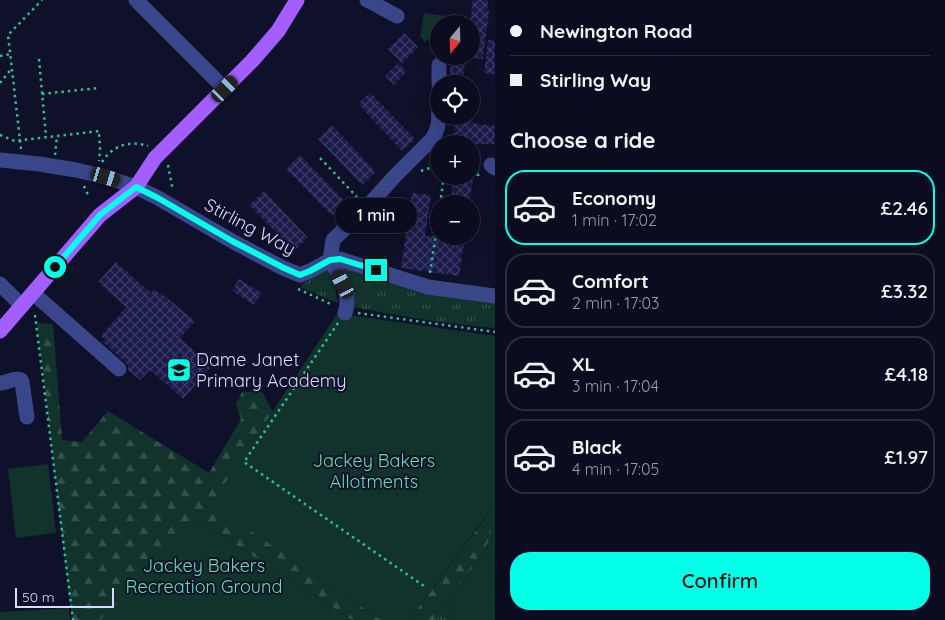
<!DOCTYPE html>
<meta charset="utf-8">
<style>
body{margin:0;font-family:Quicksand,sans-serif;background:#141528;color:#f1f3f6;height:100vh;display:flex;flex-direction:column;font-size:19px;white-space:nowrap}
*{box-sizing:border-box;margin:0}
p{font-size:16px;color:#9a9ba4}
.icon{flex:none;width:28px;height:28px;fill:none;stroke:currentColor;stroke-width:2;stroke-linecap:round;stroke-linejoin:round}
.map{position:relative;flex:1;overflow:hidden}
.side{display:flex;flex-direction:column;background:#0b0c1f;width:450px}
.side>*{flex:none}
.banner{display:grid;align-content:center;height:110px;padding:0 15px;background:#0b0c1f}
.needle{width:32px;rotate:199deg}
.controls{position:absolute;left:430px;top:15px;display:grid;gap:10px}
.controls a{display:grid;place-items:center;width:50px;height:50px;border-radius:50%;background:#0b0c1f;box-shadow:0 5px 20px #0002,0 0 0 1px #2b2c3d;font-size:25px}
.scale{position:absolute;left:15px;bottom:12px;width:99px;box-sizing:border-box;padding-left:5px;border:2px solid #d7dbff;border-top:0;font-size:14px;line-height:18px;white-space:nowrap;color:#d7dbff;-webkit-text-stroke:4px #0f1029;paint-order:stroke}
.end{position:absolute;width:22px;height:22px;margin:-11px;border:6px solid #03ffe7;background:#111;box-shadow:0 0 0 2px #111}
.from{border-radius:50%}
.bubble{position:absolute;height:35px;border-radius:18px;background:#0b0c1f;box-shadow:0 5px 20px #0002,0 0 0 1px #2b2c3d;font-size:16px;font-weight:600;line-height:35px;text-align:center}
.car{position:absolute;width:15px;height:30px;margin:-15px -8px;border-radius:6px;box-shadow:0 0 4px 1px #0007;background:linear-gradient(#222 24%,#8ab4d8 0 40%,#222 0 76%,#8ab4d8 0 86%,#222 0)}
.banner b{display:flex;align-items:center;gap:18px;height:48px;font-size:19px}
.banner b+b{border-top:1px solid #2b2c3d}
.banner i{width:12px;height:12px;background:#f1f3f6}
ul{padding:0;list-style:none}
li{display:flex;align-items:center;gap:15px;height:75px;margin:0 10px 8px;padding:0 5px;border:2px solid #2b2c3d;border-radius:20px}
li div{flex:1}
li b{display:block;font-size:19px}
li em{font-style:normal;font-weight:600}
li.active{border-color:#03ffe7}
li>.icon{width:45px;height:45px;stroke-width:1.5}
h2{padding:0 15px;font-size:22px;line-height:60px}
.action{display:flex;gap:10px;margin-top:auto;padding:10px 15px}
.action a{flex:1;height:58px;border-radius:20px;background:#03ffe7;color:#111;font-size:20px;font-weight:600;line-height:58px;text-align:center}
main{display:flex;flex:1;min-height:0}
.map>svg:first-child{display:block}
</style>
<main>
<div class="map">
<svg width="495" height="620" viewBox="0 0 495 620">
<defs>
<pattern id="grass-tufts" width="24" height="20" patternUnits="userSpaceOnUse" patternTransform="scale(1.25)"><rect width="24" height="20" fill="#12332c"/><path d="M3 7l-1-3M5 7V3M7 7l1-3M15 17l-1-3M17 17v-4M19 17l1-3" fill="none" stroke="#34504c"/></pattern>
<pattern id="forest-firs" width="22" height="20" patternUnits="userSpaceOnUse" patternTransform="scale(1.25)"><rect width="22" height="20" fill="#12332c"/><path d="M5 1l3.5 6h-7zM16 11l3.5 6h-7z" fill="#34504c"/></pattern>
<pattern id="building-cross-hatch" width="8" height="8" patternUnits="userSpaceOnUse" patternTransform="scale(1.25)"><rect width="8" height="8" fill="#1b1b4b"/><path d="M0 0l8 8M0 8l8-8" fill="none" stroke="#3b3c66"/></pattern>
</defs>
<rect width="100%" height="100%" fill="#0f1029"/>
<g fill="url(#grass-tufts)">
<path d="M349,267L495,301V328C445,324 396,315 347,306L338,268Z"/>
<path d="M326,268L336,290L337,303L300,287C306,280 318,274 326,268Z"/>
<polygon points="495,504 495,537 446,607 451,610 449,620 437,620 434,617 488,541 489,531 481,524"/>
</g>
<g fill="url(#forest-firs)">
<polygon points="37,323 53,324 62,440 82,442 108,411 209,473 241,419 236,404 242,392 262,392 273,412 212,504 381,620 352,620 198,521 121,620 72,620"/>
<polygon points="481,524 489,531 489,541 434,617 437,620 409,620"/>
</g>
<g fill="#12332c">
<polygon points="424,13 453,17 452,24 439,24 439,46 435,46 429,38 425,42 420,36"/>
<polygon points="339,311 349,315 495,336 495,504 409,620 381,620 211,504"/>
<polygon points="48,464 56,533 16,538 8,469"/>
<polygon points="198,521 352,620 100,620"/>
<polygon points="495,537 495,620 449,620 451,610 446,607"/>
<polygon points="69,608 70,620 0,620 0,612"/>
</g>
<g fill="url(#building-cross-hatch)">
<polygon points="473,0 488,0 487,11 489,11 483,59 471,58 471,24 470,24"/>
<polygon points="404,33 418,47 402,63 388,49"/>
<polygon points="488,40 495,41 495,74 484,73"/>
<polygon points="451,60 465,62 462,84 449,84"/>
<polygon points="398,63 407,71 394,85 385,76"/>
<polygon points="370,92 415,139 402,151 358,104"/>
<polygon points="456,116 472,116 471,123 495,126 495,144 452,144"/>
<polygon points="332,125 376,172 362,185 318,139"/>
<polygon points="300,155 346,202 332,216 286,169"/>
<polygon points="454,176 473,179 469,204 450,204"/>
<polygon points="264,191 308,238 294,251 249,205"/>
<polygon points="412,193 431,195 425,236 465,236 459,276 401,268"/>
<polygon points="116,262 151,293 154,289 160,294 161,293 195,321 180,338 212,366 183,399 150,370 140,380 128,370 128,366 125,362 103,342 105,339 101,336 126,307 98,282"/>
<polygon points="239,279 262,293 254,305 232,291"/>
</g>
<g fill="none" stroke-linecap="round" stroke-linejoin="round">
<g stroke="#2cbf99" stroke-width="2.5" stroke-dasharray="2.5 4" stroke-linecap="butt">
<polyline points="0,56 11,54"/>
<polyline points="39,59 46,137"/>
<polyline points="0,83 12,68"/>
<polyline points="42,94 98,88"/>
<polyline points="0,135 15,141 99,131 100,150 99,161"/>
<polyline points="21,149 8,35 42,0"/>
<polyline points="55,155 57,136"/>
<polyline points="320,158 357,197"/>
<path d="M102,162C113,145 130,140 148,146"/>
<polyline points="168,165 172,186 170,188"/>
<polyline points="421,171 426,169 439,166"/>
<polyline points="471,172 478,175 481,173"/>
<polyline points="84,186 88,195"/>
<polyline points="440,204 444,176"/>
<polyline points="430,273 439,214"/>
<polyline points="298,289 333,305"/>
<polyline points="358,313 495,332"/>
<polyline points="35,315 73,620"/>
<polyline points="338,323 244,462 424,586"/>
</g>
<g stroke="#394689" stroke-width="15">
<polyline points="136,0 225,89"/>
<polyline points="367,0 397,16"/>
<polyline points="439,84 439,65"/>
<polyline points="0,160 39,164 76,170 106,177 136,187 158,198 232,241 283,268 300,275 310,271 330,260 340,259 428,287 495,296"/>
<polyline points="491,165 495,168"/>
<path d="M330,260L333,240L367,207L394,177L432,139C441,127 438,114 439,99"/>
<path d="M330,260C339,276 352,294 345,313"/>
<polyline points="0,284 22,306"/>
<polyline points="33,293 119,369"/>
<path d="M0,383C7,383 14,377 21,380L22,382L27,417"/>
</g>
<polyline stroke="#a35eff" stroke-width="15" points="0,331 100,215 136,187 155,158 252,61 278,31 297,0"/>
</g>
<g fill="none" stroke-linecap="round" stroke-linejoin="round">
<polyline stroke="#03ffe7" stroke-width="6" points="55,267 100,215 136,187 158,198 232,241 284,268 300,275 310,271 330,260 340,259 376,270"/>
</g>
<defs>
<symbol id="school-square" viewBox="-11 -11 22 22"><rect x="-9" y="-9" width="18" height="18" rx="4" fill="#03ffe7" stroke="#0f1029"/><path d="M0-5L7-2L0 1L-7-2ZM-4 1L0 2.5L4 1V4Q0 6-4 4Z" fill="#111"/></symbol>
</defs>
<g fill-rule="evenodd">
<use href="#school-square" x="165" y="356" width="28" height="28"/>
</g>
<g text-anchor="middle" stroke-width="4" stroke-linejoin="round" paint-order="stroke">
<g font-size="18" fill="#d7dbff" stroke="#0f1029">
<text transform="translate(250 227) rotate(28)" y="6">Stirling Way</text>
</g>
<g font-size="18" fill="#d7dbff" stroke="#0f1029" text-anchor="start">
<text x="196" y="366">Dame Janet<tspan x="196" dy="21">Primary Academy</tspan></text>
</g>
<g font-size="18" fill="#5ee4a8" stroke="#0f1029">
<text x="374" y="467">Jackey Bakers<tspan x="374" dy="21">Allotments</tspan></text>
<text x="204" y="572">Jackey Bakers<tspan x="204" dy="21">Recreation Ground</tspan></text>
</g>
</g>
</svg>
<div class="controls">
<a><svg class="needle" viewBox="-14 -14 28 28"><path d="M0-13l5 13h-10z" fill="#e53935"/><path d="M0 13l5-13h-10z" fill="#9a9ba4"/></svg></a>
<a><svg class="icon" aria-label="locate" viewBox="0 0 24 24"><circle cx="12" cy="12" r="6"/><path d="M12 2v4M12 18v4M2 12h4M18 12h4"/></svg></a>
<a>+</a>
<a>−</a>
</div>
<div class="scale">50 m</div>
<i class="end from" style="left:55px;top:267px"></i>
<i class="end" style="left:376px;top:270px"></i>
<div class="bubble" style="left:335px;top:198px;width:82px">1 min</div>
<i class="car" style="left:225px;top:89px;rotate:45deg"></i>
<i class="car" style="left:106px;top:177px;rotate:107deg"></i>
<i class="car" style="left:343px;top:284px;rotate:332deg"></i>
</div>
<section class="side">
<div class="banner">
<b><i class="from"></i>Newington Road</b>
<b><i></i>Stirling Way</b>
</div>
<h2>Choose a ride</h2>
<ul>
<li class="active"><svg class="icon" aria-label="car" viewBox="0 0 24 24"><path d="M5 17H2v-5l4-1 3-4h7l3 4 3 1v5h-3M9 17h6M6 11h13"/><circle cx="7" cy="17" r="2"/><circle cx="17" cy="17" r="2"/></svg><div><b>Economy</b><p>1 min · 17:02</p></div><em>£2.46</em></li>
<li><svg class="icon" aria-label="car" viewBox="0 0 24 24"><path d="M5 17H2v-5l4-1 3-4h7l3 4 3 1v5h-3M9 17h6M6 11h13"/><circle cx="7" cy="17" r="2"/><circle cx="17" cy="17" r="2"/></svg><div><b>Comfort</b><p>2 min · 17:03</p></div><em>£3.32</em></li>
<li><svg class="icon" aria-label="car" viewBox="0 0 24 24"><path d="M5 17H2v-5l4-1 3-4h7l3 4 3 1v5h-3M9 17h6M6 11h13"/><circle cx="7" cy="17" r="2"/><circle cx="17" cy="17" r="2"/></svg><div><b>XL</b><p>3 min · 17:04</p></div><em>£4.18</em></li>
<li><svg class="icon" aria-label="car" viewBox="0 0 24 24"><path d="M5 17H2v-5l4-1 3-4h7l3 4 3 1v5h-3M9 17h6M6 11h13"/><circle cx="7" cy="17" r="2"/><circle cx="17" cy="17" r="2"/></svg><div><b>Black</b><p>4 min · 17:05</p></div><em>£1.97</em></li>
</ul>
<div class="action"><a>Confirm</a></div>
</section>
</main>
